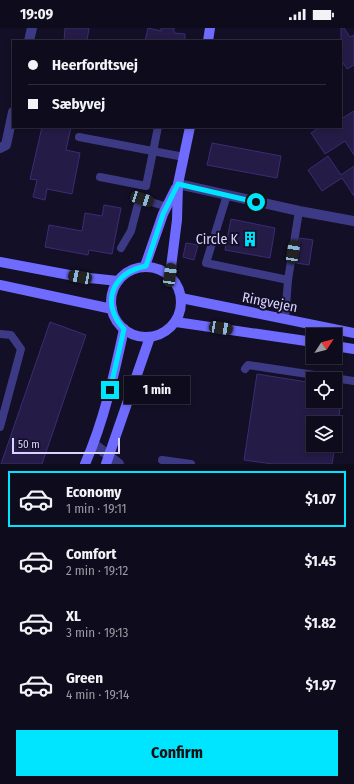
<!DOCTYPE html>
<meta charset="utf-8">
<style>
body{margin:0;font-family:"Fira Sans Condensed",sans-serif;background:#1c1929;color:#f1f3f6;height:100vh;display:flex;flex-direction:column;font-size:15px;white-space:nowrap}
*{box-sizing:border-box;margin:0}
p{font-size:13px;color:#9b9ba3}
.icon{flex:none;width:22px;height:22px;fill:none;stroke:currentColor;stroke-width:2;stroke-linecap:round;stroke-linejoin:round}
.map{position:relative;height:436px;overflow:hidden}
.details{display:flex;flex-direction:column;background:#0e0b1c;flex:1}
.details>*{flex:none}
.hud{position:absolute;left:12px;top:12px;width:330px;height:88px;border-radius:0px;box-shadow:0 2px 6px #0003,0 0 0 1px #2e2b3b;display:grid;align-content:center;height:88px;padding:0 16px;background:#0e0b1c}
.needle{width:26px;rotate:54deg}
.controls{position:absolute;left:306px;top:300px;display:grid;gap:8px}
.controls a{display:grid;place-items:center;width:36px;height:36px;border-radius:0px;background:#0e0b1c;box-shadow:0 2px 6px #0003,0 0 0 1px #2e2b3b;font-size:20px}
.scale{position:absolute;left:12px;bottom:10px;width:108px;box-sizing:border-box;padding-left:4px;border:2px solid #d9d4ff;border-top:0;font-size:11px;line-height:14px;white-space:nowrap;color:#d9d4ff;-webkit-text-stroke:3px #130f26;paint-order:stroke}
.end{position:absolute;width:18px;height:18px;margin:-9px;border:5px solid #00e5ff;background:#111;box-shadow:0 0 0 2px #111}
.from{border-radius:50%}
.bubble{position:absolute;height:28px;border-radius:0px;background:#0e0b1c;box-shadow:0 2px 6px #0003,0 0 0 1px #2e2b3b;font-size:13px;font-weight:700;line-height:28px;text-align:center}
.car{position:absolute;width:12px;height:24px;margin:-12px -6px;border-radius:5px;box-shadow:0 0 3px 1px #0007;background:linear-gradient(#222 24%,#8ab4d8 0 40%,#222 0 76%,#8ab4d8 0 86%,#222 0)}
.hud b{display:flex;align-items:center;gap:14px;height:38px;font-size:15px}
.hud b+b{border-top:1px solid #2e2b3b}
.hud i{width:10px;height:10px;background:#f1f3f6}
ul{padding:7px 0 0;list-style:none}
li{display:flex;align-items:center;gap:12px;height:56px;margin:0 8px 6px;padding:0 8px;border:2px solid transparent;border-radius:0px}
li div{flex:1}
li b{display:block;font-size:15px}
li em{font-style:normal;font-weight:700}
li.current{border-color:#00e5ff}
li>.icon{width:36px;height:36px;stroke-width:1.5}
.primary-button{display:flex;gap:8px;margin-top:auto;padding:8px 16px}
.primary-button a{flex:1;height:46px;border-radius:0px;background:#00e5ff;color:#111;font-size:16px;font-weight:700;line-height:46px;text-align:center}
.status{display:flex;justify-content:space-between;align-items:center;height:28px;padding:0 20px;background:#0e0b1c;direction:ltr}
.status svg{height:11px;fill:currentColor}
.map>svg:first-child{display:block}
</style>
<div class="status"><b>19:09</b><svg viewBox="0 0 49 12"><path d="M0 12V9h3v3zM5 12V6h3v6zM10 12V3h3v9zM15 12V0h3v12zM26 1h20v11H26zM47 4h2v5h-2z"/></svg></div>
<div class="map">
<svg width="354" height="436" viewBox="0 0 354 436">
<rect width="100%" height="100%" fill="#130f26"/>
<g fill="#241b47" stroke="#3b2d73">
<polygon points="65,0 89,0 87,13 64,13"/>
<polygon points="148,0 161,3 161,0 174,0 174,5 185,6 185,13 145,13"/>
<polygon points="341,0 344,0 350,9 354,7 354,37 347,41 341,32"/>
<polygon points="354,83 354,127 345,113 325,126 311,105 320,99 341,99 341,91"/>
<polygon points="42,99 71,99 66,122 80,125 72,166 47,161 45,172 33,169 37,152 30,151"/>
<polygon points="212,115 281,128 277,150 207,137"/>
<polygon points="328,128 341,147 354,138 354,168 342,150 322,163 308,142"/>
<polygon points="104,177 121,180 112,226 89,222 88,227 45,219 49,197 82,203 85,185 102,188"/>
<polygon points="231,191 275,200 270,230 225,222"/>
<polygon points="300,210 313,212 309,237 296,235"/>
<polygon points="186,215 198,217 194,232 183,229"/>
<polygon points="50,294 86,307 42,436 1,436"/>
<polygon points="257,346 313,355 313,373 341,373 338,395 313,395 313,417 335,417 332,436 273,436 244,432"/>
</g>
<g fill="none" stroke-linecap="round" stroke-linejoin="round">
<g stroke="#3d3a85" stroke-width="8">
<polyline points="79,109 184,129"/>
<polyline points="100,149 146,158 158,99"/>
<polyline points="227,167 206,235 288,252"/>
<polyline points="121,220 131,203 138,176 142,171 167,179"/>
<polyline points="285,291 288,252 299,183"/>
<polyline points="0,306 11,307 21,321 0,399"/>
<polyline points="245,341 248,337 354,353"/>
<polyline points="162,432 191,436"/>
</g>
<g stroke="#3d3a85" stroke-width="10">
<polyline points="29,13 32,0"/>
<polyline points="0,120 6,117 13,84"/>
<polyline points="178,156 299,183 354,193"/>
<polyline points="94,416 119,436"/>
</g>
<g stroke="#6f6bff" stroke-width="10">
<polyline points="208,13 210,0"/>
<polyline points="0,234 80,249 118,253"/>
<polyline points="145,238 163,186 176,160"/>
<circle cx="146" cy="274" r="35"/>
<polyline points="170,247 177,192 178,156 190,99"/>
<polyline points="0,257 112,281"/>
<polyline points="181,270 354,305"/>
<polyline points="176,294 313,314"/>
<polyline points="335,318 354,321"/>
<path d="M85,436C104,393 114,347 124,301"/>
<polyline points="106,436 150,309"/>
</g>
</g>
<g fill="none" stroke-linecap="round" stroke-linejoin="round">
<path stroke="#00e5ff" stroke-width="5" d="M110,362L124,301C100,276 112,244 146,238L163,186L178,156L256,174"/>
</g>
<defs>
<symbol id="building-bare" viewBox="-9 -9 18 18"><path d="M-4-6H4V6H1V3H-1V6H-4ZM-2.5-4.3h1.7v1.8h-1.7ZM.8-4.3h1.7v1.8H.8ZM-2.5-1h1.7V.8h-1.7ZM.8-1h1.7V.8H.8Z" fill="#00e5ff" stroke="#130f26" stroke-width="2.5" paint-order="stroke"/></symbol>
</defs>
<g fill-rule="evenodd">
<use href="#building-bare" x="239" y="200" width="22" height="22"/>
</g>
<g text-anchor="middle" stroke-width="4" stroke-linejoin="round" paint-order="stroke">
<g font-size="14" fill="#d9d4ff" stroke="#130f26" text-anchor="end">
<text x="238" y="216">Circle K</text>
</g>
<g font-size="14" fill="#d9d4ff" stroke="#130f26">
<text transform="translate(270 274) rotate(11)" y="5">Ringvejen</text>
</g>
</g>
</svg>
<div class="controls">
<a><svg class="needle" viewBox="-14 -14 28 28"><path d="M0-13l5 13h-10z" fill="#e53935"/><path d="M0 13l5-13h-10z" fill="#9b9ba3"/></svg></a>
<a><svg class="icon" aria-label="locate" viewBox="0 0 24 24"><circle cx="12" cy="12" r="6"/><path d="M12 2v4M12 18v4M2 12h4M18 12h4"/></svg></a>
<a><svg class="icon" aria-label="layers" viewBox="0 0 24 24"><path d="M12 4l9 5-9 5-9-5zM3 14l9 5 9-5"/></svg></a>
</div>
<div class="scale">50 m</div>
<i class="end from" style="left:256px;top:174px"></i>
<i class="end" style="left:110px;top:362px"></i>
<div class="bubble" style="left:124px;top:348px;width:66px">1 min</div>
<i class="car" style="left:142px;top:171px;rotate:108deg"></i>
<i class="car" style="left:293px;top:224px;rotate:9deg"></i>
<i class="car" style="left:170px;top:247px;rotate:8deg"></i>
<i class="car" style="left:80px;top:249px;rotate:281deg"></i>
<i class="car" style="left:221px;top:300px;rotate:99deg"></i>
<div class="hud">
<b><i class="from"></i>Heerfordtsvej</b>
<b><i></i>Sæbyvej</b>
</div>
</div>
<section class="details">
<ul>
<li class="current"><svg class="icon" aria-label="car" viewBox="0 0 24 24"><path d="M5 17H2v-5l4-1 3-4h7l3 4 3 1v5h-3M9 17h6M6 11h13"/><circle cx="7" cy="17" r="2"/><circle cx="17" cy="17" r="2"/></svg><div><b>Economy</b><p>1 min · 19:11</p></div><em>$1.07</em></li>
<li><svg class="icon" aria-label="car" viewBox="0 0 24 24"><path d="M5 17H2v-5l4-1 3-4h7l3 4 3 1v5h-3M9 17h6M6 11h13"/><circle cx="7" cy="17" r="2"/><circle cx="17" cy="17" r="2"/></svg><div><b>Comfort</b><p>2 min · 19:12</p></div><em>$1.45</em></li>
<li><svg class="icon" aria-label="car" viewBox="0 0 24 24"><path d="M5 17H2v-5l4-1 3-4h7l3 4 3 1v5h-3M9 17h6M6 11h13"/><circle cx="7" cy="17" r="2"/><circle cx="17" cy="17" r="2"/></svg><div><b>XL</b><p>3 min · 19:13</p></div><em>$1.82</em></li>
<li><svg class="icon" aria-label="car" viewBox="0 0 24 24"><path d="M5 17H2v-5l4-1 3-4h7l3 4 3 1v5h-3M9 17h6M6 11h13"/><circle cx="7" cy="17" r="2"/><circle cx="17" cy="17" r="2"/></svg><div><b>Green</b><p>4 min · 19:14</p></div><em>$1.97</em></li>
</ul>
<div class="primary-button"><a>Confirm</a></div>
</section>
